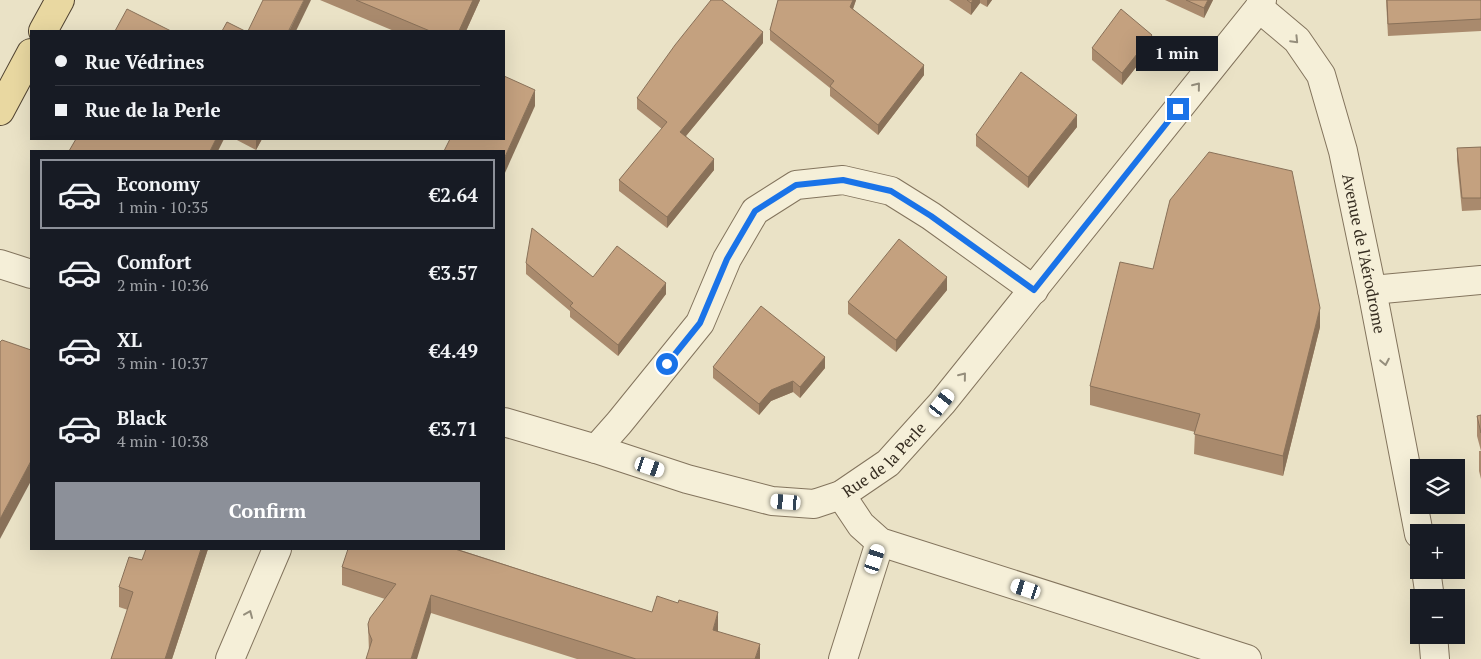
<!DOCTYPE html>
<meta charset="utf-8">
<style>
body{margin:0;font-family:"PT Serif",serif;background:#20242c;color:#f1f3f6;height:100vh;display:flex;flex-direction:column;font-size:19px;white-space:nowrap}
*{box-sizing:border-box;margin:0}
p{font-size:16px;color:#9ea1a6}
.icon{flex:none;width:28px;height:28px;fill:none;stroke:currentColor;stroke-width:2;stroke-linecap:round;stroke-linejoin:round}
.map{position:relative;flex:1;overflow:hidden}
.panel{position:absolute;left:30px;top:150px;width:475px;height:400px;display:flex;flex-direction:column;background:#171b24;border-radius:0px;box-shadow:0 5px 20px #0002}
.panel>*{flex:none}
.top-card{position:absolute;left:30px;top:30px;width:475px;height:110px;border-radius:0px;box-shadow:0 5px 20px #0002;display:grid;align-content:center;height:110px;padding:0 25px;background:#171b24}
.tools{position:absolute;left:1410px;top:459px;display:grid;gap:10px}
.tools a{display:grid;place-items:center;width:55px;height:55px;border-radius:0px;background:#171b24;box-shadow:0 5px 20px #0002;font-size:25px}
.end{position:absolute;width:22px;height:22px;margin:-11px;border:6px solid #1a73e8;background:#fff;box-shadow:0 0 0 2px #fff}
.from{border-radius:50%}
.bubble{position:absolute;height:35px;border-radius:0px;background:#171b24;box-shadow:0 5px 20px #0002;font-size:16px;font-weight:700;line-height:35px;text-align:center}
.car{position:absolute;width:15px;height:30px;margin:-15px -8px;border-radius:6px;box-shadow:0 0 4px 1px #0007;background:linear-gradient(#fff 24%,#345 0 40%,#fff 0 76%,#345 0 86%,#fff 0)}
.top-card b{display:flex;align-items:center;gap:18px;height:48px;font-size:19px}
.top-card b+b{border-top:1px solid #363941}
.top-card i{width:12px;height:12px;background:#f1f3f6}
ul{padding:9px 0 0;list-style:none}
li{display:flex;align-items:center;gap:15px;height:70px;margin:0 10px 8px;padding:0 15px;border:2px solid transparent;border-radius:0px}
li div{flex:1}
li b{display:block;font-size:19px}
li em{font-style:normal;font-weight:700}
li.selected{border-color:#8c9099}
li>.icon{width:45px;height:45px;stroke-width:1.5}
.primary-button{display:flex;gap:10px;margin-top:auto;padding:10px 25px}
.primary-button a{flex:1;height:58px;border-radius:0px;background:#8c9099;color:#fff;font-size:20px;font-weight:700;line-height:58px;text-align:center}
.map>svg:first-child{display:block}
</style>
<div class="map">
<svg width="1481" height="659" viewBox="0 0 1481 659">
<rect width="100%" height="100%" fill="#eae2c6"/>
<g fill="none" stroke-linecap="round" stroke-linejoin="round">
<defs>
<g id="minor">
<path id="s1" d="M1259,8L1297,40L1321,75L1343,151L1372,290L1419,534"/>
<polyline points="0,264 31,274"/>
<polyline points="1372,290 1481,280"/>
<path id="s2" d="M504,422L596,449L687,479L772,501L814,504L841,495L888,463L942,403L1259,8L1262,0"/>
<polyline points="596,449 619,423 700,323 727,259 755,211 796,185 843,180 891,191 931,216 1034,290"/>
<polyline points="841,495 861,525 880,542 1247,659"/>
<polyline points="1426,570 1430,598"/>
<polyline points="1433,635 1435,659"/>
<polyline points="230,659 277,549"/>
<polyline points="843,659 880,542"/>
</g>
<g id="major">
<polyline points="43,31 60,0"/>
<polyline points="0,111 31,53"/>
</g>
</defs>
<use href="#minor" stroke="#83745d" stroke-width="30"/>
<use href="#major" stroke="#514331" stroke-width="30"/>
<use href="#minor" stroke="#f5efd8" stroke-width="28"/>
<use href="#major" stroke="#e9d8a1" stroke-width="28"/>
</g>
<g fill="#a98a6d">
<polygon points="320,0 480,0 466,31 394,31"/>
<polygon points="778,0 856,0 853,9 924,75 878,135 830,96 830,88 770,40 770,30"/>
<polygon points="949,0 992,0 987,7 980,3 971,15"/>
<polygon points="1165,0 1213,0 1204,18"/>
<polygon points="1386,0 1481,0 1481,31 1388,36"/>
<polygon points="763,43 686,136 714,170 667,228 619,191 619,180 662,129 637,109 637,98"/>
<polygon points="1152,47 1122,85 1092,60 1092,48"/>
<polygon points="1077,127 1028,188 976,146 976,135"/>
<polygon points="235,139 262,139 256,150"/>
<polygon points="1481,147 1481,210 1462,211 1457,160 1457,148"/>
<polygon points="526,263 593,277 666,294 618,356 570,317 570,311 526,274"/>
<polygon points="947,290 896,352 848,314 848,302"/>
<polygon points="1320,327 1283,476 1194,454 1195,432 1090,405 1090,386"/>
<polygon points="713,367 825,368 800,398 793,392 771,401 759,415 713,378"/>
<polygon points="1481,415 1481,479 1479,471 1479,451 1481,451 1477,436 1477,416"/>
<polygon points="208,549 172,659 111,659 128,610 119,607 119,587"/>
<polygon points="457,549 652,612 718,631 717,632 760,659 577,659 431,613 369,652 368,624 385,599 342,585 342,567"/>
</g>
<g fill="#897159">
<polygon points="304,0 311,0 296,31 289,31"/>
<polygon points="473,0 480,0 466,31 459,31"/>
<polygon points="853,0 856,0 850,17 850,7"/>
<polygon points="973,0 980,0 980,3 971,15 971,3"/>
<polygon points="987,0 992,0 987,7"/>
<polygon points="1208,0 1213,0 1204,18 1204,8"/>
<polygon points="763,32 763,43 680,143 680,132"/>
<polygon points="1152,35 1152,47 1122,85 1122,73"/>
<polygon points="924,65 924,75 878,135 878,125"/>
<polygon points="535,90 535,106 504,175 504,159"/>
<polygon points="1077,115 1077,127 1028,188 1028,177"/>
<polygon points="216,139 224,139 218,151 210,151"/>
<polygon points="256,139 262,139 256,150"/>
<polygon points="714,159 714,170 667,228 667,217"/>
<polygon points="947,277 947,290 896,352 896,340"/>
<polygon points="666,283 666,294 618,356 618,345"/>
<polygon points="1320,308 1320,327 1283,476 1283,456"/>
<polygon points="825,357 825,368 800,398 800,387"/>
<polygon points="793,381 793,392 771,401 759,415 759,404 771,390"/>
<polygon points="31,461 31,481 0,539 0,519"/>
<polygon points="201,549 208,549 172,659 165,659"/>
<polygon points="431,595 431,613 417,659 411,659"/>
<polygon points="718,612 718,631 713,649 713,630"/>
<polygon points="760,644 760,659 755,659"/>
</g>
<g fill="#c4a17f" stroke="#897159">
<polygon points="263,0 304,0 289,30 292,31 248,31"/>
<polygon points="356,0 473,0 459,31 430,31"/>
<polygon points="711,0 722,0 763,32 680,132 714,159 667,217 619,180 667,122 637,98 675,45"/>
<polygon points="778,0 853,0 850,7 924,65 878,125 830,86 834,81 770,30"/>
<polygon points="967,0 973,0 971,3"/>
<polygon points="1186,0 1208,0 1204,8"/>
<polygon points="1387,0 1481,0 1481,19 1388,24"/>
<polygon points="127,9 171,31 115,31"/>
<polygon points="1121,9 1152,35 1122,73 1092,48"/>
<polygon points="227,22 245,31 222,31"/>
<polygon points="1021,72 1077,115 1028,177 976,135"/>
<polygon points="504,76 535,90 504,159 504,151 444,151 450,139 504,139"/>
<polygon points="76,139 216,139 210,151 69,151"/>
<polygon points="1481,147 1481,198 1462,198 1457,148"/>
<polygon points="1209,152 1292,171 1320,308 1283,456 1194,434 1200,414 1090,386 1120,262 1153,269 1170,200"/>
<polygon points="532,228 593,277 617,246 666,283 618,345 570,306 573,303 526,263"/>
<polygon points="899,239 947,277 896,340 848,302"/>
<polygon points="761,306 825,357 800,387 793,381 771,390 759,404 713,367"/>
<polygon points="2,340 31,350 31,461 0,519 0,342"/>
<polygon points="1481,415 1481,433 1477,416"/>
<polygon points="146,549 201,549 165,659 111,659 133,592 119,587 129,557 142,560"/>
<polygon points="348,549 455,549 652,612 657,596 678,603 679,600 718,612 713,630 760,644 755,659 636,659 431,595 411,659 366,659 372,640 369,633 368,624 370,618 396,584 342,567"/>
</g>
<defs><path id="oneway-chevron" d="M-2-3.5L2.5 0L-2 3.5" fill="none" stroke-width="1.6" stroke-linecap="round" stroke-linejoin="round" transform="scale(1.25)"/></defs>
<g stroke="#958e7c">
<use href="#oneway-chevron" transform="translate(1295 40) rotate(46)"/>
<use href="#oneway-chevron" transform="translate(1197 86) rotate(-51)"/>
<use href="#oneway-chevron" transform="translate(1385 362) rotate(79)"/>
<use href="#oneway-chevron" transform="translate(963 376) rotate(-51)"/>
<use href="#oneway-chevron" transform="translate(249 614) rotate(-67)"/>
</g>
<g fill="none" stroke-linecap="round" stroke-linejoin="round">
<polyline stroke="#1a73e8" stroke-width="6" points="667,364 700,323 727,259 755,211 796,185 843,180 891,191 931,216 1034,290 1178,109"/>
</g>
<g text-anchor="middle" stroke-width="5" stroke-linejoin="round" paint-order="stroke">
<g font-size="16" fill="#352c20" stroke="#f2ecd5">
<text dy="6" stroke="none"><textPath href="#s1" startOffset="276">Avenue de l'Aérodrome</textPath></text>
<text dy="6" stroke="none"><textPath href="#s2" startOffset="406">Rue de la Perle</textPath></text>
</g>
</g>
</svg>
<div class="tools">
<a><svg class="icon" aria-label="layers" viewBox="0 0 24 24"><path d="M12 4l9 5-9 5-9-5zM3 14l9 5 9-5"/></svg></a>
<a>+</a>
<a>−</a>
</div>
<i class="end from" style="left:667px;top:364px"></i>
<i class="end" style="left:1178px;top:109px"></i>
<div class="bubble" style="left:1136px;top:36px;width:82px">1 min</div>
<i class="car" style="left:942px;top:403px;rotate:39deg"></i>
<i class="car" style="left:650px;top:467px;rotate:109deg"></i>
<i class="car" style="left:786px;top:502px;rotate:274deg"></i>
<i class="car" style="left:875px;top:559px;rotate:18deg"></i>
<i class="car" style="left:1026px;top:589px;rotate:288deg"></i>
<div class="top-card">
<b><i class="from"></i>Rue Védrines</b>
<b><i></i>Rue de la Perle</b>
</div>
<section class="panel">
<ul>
<li class="selected"><svg class="icon" aria-label="car" viewBox="0 0 24 24"><path d="M5 17H2v-5l4-1 3-4h7l3 4 3 1v5h-3M9 17h6M6 11h13"/><circle cx="7" cy="17" r="2"/><circle cx="17" cy="17" r="2"/></svg><div><b>Economy</b><p>1 min · 10:35</p></div><em>€2.64</em></li>
<li><svg class="icon" aria-label="car" viewBox="0 0 24 24"><path d="M5 17H2v-5l4-1 3-4h7l3 4 3 1v5h-3M9 17h6M6 11h13"/><circle cx="7" cy="17" r="2"/><circle cx="17" cy="17" r="2"/></svg><div><b>Comfort</b><p>2 min · 10:36</p></div><em>€3.57</em></li>
<li><svg class="icon" aria-label="car" viewBox="0 0 24 24"><path d="M5 17H2v-5l4-1 3-4h7l3 4 3 1v5h-3M9 17h6M6 11h13"/><circle cx="7" cy="17" r="2"/><circle cx="17" cy="17" r="2"/></svg><div><b>XL</b><p>3 min · 10:37</p></div><em>€4.49</em></li>
<li><svg class="icon" aria-label="car" viewBox="0 0 24 24"><path d="M5 17H2v-5l4-1 3-4h7l3 4 3 1v5h-3M9 17h6M6 11h13"/><circle cx="7" cy="17" r="2"/><circle cx="17" cy="17" r="2"/></svg><div><b>Black</b><p>4 min · 10:38</p></div><em>€3.71</em></li>
</ul>
<div class="primary-button"><a>Confirm</a></div>
</section>
</div>
